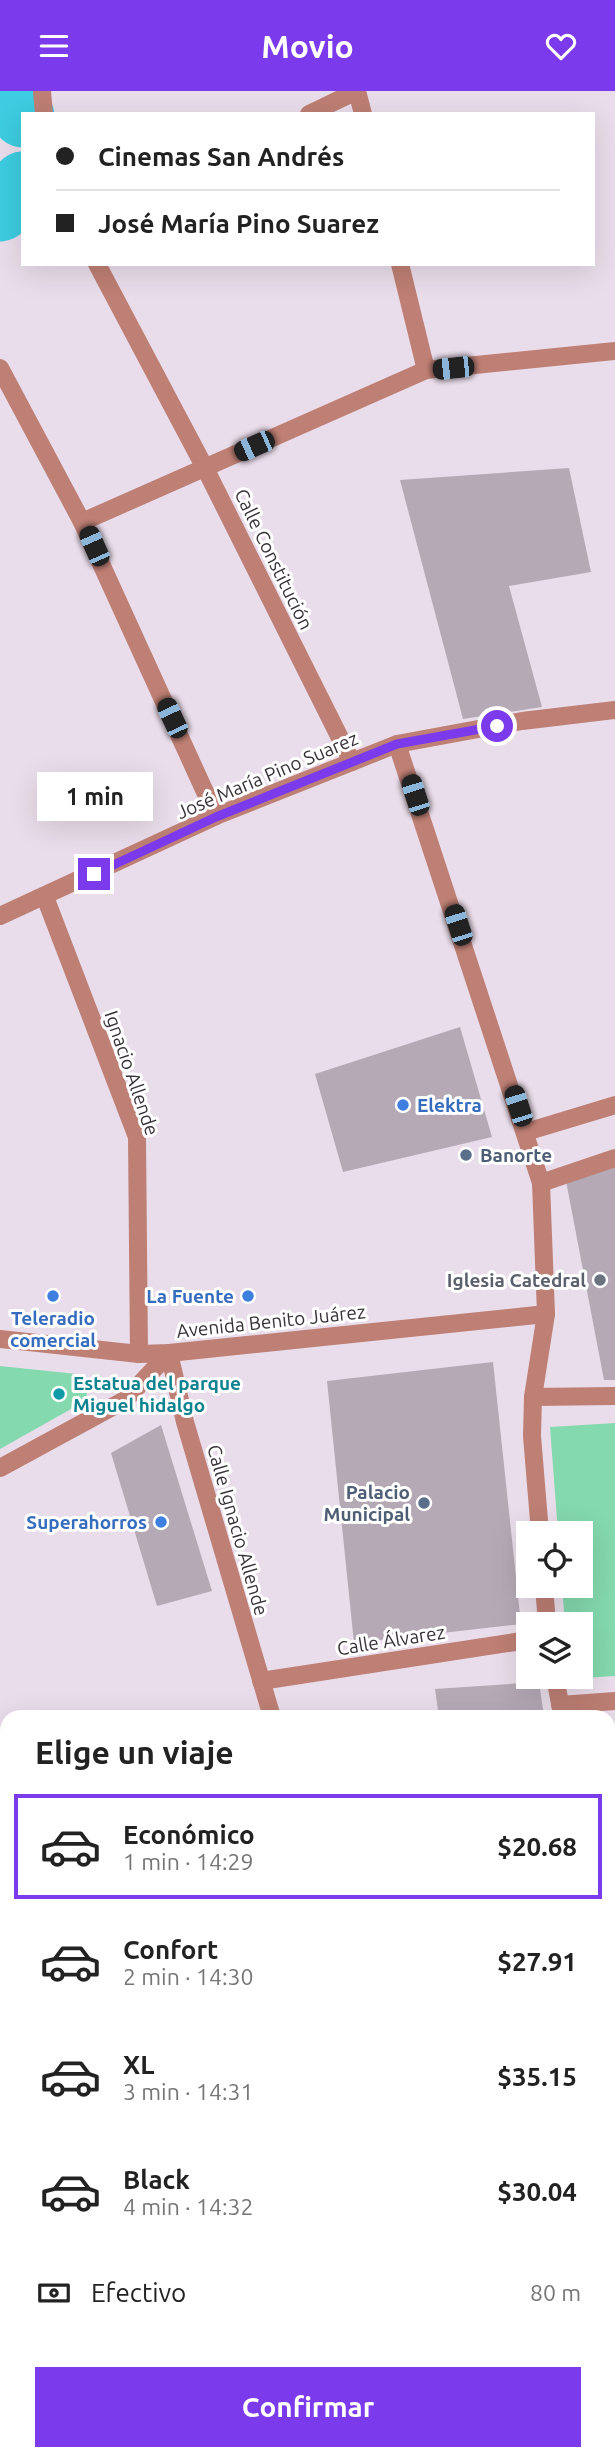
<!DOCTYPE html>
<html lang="es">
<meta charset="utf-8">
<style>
body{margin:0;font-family:Ubuntu,sans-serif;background:#f2f2f2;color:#222;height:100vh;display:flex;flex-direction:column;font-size:26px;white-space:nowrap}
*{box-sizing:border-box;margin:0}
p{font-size:23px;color:#767676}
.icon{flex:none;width:38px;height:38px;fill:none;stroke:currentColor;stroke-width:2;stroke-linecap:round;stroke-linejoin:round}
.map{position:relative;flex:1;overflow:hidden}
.panel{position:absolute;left:0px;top:1619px;width:616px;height:751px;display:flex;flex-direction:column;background:#fff;border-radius:21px 21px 0 0;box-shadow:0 7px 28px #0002}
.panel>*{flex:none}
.guide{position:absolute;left:21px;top:21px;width:574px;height:154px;border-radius:0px;box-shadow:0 7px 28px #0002;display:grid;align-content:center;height:154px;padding:0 35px;background:#fff}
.tools{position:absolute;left:516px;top:1430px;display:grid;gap:14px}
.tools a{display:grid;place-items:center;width:77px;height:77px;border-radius:0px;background:#fff;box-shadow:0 7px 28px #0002;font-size:35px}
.end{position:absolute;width:32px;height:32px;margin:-16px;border:9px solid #7c3aed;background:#fff;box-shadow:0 0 0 4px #fff}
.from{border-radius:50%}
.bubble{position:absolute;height:49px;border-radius:0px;background:#fff;box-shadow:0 7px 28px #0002;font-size:23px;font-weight:700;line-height:49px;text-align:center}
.car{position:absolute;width:21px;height:42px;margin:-21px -10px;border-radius:9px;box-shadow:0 0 5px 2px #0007;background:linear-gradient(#222 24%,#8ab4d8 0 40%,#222 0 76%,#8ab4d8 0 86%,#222 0)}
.guide b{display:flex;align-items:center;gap:24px;height:66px;font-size:26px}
.guide b+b{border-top:2px solid #e0e0e0}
.guide i{width:18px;height:18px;background:#222}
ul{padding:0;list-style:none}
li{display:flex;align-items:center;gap:21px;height:105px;margin:0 14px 10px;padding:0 21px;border:4px solid transparent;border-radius:0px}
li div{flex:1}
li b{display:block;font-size:26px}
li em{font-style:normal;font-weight:700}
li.on{border-color:#7c3aed}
li>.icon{width:63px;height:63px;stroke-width:1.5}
h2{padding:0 35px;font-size:32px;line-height:84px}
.pay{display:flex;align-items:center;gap:18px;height:77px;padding:0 35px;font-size:26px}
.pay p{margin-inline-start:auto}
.action{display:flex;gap:14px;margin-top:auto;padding:14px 35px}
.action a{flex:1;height:80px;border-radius:0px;background:#7c3aed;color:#fff;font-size:28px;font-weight:700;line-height:80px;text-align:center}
header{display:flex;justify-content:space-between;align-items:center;height:91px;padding:0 35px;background:#7c3aed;color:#fff;font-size:32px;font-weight:700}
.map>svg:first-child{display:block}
</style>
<header><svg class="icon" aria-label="menu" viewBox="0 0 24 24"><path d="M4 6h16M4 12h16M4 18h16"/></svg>Movio<svg class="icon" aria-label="heart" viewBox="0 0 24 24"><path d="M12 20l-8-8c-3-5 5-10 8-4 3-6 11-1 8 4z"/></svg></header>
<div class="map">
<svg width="615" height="2369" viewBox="0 0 615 2369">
<rect width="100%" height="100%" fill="#eaddeb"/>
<g fill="#84d9ae">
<polygon points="0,1275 86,1284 87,1309 0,1358"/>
<polygon points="615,1332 615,1585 569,1588 569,1586 581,1586 581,1533 565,1533 562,1495 581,1494 581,1442 558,1442 550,1336"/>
</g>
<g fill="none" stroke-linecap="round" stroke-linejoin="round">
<g stroke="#3dcce1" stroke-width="63">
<polyline points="11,0 23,25"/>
<polyline points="0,119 23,92"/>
</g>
</g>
<g fill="#b5a9b6">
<polygon points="569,377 591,481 509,495 542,616 463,628 400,389"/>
<polygon points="460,936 492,1046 343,1081 315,983"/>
<polygon points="615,1073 615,1289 604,1289 566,1090"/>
<polygon points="493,1271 521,1533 354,1552 327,1290"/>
<polygon points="161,1334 212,1500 157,1515 111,1362"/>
<polygon points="539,1591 544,1626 439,1626 435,1598"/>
<polygon points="7,2269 7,2347 0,2354 0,2272"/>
</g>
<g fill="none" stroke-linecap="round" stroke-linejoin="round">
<g stroke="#be7f74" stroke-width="18">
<polyline points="42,0 44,23"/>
<polyline points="357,0 363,23"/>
<polyline points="309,23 357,0"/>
<polyline points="97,173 205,377 352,671"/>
<polyline points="400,173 426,279"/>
<polyline points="0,277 82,431 216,725"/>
<polyline points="82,431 426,279 615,260"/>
<polyline points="397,653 541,1092 546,1223 533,1306 532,1345 540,1442"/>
<polyline points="45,806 137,1046 139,1263"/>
<polyline points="0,825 216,725 397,653 522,630 615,619"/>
<polyline points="526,1041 615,1014"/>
<polyline points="541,1092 615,1067"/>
<polyline points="0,1248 139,1263 169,1262 546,1223"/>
<polyline points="169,1262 185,1331 272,1626"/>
<polyline points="533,1306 615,1305"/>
<polyline points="0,1377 125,1309 169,1262"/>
<polyline points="544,1494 547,1533"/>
<polyline points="555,1586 562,1623"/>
<polyline points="261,1590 528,1549"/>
<polyline points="560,1614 615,1610"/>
<polyline points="609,1690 615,1685"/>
<polyline points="609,1766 615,1775"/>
<polyline points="0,1859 7,1857"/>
<polyline points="609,1973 615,1971"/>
<polyline points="0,2167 7,2177"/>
<polyline points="0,2215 7,2212"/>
<polyline points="219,2362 228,2369"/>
</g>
</g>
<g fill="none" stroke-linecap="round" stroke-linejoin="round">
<polyline stroke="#7c3aed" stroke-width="9" points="94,783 216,726 397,653 497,635"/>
</g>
<g fill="#3f7fe0" stroke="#fff" stroke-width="2.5">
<circle cx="403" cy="1014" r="7"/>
<circle cx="53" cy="1205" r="7"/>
<circle cx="248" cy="1205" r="7"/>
<circle cx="161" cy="1431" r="7"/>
</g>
<g fill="#5c6f8a" stroke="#fff" stroke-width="2.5">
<circle cx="466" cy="1064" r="7"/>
<circle cx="424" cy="1412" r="7"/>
</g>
<circle fill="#6b7280" stroke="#fff" stroke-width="2.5" cx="600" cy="1189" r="7"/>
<circle fill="#0f9aa8" stroke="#fff" stroke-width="2.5" cx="59" cy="1303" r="7"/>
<g text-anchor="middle" stroke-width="6" stroke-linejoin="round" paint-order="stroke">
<g font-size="19" fill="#383338" stroke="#fff">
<text transform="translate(274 468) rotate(64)" y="7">Calle Constitución</text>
<text transform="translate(267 684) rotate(-23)" y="7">José María Pino Suarez</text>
<text transform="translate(132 982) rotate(71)" y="7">Ignacio Allende</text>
<text transform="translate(271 1230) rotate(-6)" y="7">Avenida Benito Juárez</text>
<text transform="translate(238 1439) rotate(74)" y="7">Calle Ignacio Allende</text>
<text transform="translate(391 1549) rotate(-9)" y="7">Calle Álvarez</text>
</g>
<g font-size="19" font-weight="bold" fill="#366cbe" stroke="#fff" text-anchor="end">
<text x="417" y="1021" text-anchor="start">Elektra</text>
<text x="234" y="1212">La Fuente</text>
<text x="53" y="1234" text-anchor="middle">Teleradio<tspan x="53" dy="22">comercial</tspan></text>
<text x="147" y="1438">Superahorros</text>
</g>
<g font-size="19" font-weight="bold" fill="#4e5e75" stroke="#fff" text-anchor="start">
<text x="480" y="1071">Banorte</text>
<text x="410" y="1408" text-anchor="end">Palacio<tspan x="410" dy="22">Municipal</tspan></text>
</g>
<g font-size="19" font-weight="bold" fill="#5b616d" stroke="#fff" text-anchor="end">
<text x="586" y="1196">Iglesia Catedral</text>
</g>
<g font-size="19" font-weight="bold" fill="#0d838f" stroke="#fff" text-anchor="start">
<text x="73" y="1299">Estatua del parque<tspan x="73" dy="22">Miguel hidalgo</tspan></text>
</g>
</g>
</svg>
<div class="tools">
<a><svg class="icon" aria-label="locate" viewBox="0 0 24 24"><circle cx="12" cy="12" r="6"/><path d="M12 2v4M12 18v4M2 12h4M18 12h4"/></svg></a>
<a><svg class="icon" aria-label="layers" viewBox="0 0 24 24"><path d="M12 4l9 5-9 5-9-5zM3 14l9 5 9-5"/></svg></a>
</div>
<i class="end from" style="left:497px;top:635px"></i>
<i class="end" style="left:94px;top:783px"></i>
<div class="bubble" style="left:37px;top:681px;width:116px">1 min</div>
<i class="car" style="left:453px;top:277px;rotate:264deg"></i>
<i class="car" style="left:254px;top:355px;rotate:246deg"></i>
<i class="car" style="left:94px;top:455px;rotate:336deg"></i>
<i class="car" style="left:172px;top:627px;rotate:335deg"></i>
<i class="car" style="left:415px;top:704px;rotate:342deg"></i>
<i class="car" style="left:458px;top:834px;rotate:342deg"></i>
<i class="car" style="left:518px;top:1015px;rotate:342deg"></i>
<div class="guide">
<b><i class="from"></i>Cinemas San Andrés</b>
<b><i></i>José María Pino Suarez</b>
</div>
<section class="panel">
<h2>Elige un viaje</h2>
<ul>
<li class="on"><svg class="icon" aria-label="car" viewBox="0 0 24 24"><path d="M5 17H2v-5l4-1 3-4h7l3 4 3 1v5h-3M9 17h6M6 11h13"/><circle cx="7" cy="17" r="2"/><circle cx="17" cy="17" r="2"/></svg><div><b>Económico</b><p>1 min · 14:29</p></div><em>$20.68</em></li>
<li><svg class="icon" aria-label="car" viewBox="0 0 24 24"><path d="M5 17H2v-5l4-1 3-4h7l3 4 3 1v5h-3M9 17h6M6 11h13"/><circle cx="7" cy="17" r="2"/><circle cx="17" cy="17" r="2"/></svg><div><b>Confort</b><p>2 min · 14:30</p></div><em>$27.91</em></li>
<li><svg class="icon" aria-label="car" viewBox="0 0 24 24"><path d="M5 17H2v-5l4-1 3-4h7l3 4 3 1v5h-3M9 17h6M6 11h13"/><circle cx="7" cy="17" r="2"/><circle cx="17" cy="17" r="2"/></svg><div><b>XL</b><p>3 min · 14:31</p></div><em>$35.15</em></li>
<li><svg class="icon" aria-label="car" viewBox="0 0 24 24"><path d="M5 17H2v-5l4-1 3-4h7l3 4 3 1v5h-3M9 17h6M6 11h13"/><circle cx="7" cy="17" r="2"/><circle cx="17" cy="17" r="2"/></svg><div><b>Black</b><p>4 min · 14:32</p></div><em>$30.04</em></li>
</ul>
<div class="pay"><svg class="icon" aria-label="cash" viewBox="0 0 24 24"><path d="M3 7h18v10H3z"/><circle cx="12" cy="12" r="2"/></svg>Efectivo<p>80 m</p></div>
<div class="action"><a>Confirmar</a></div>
</section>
</div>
